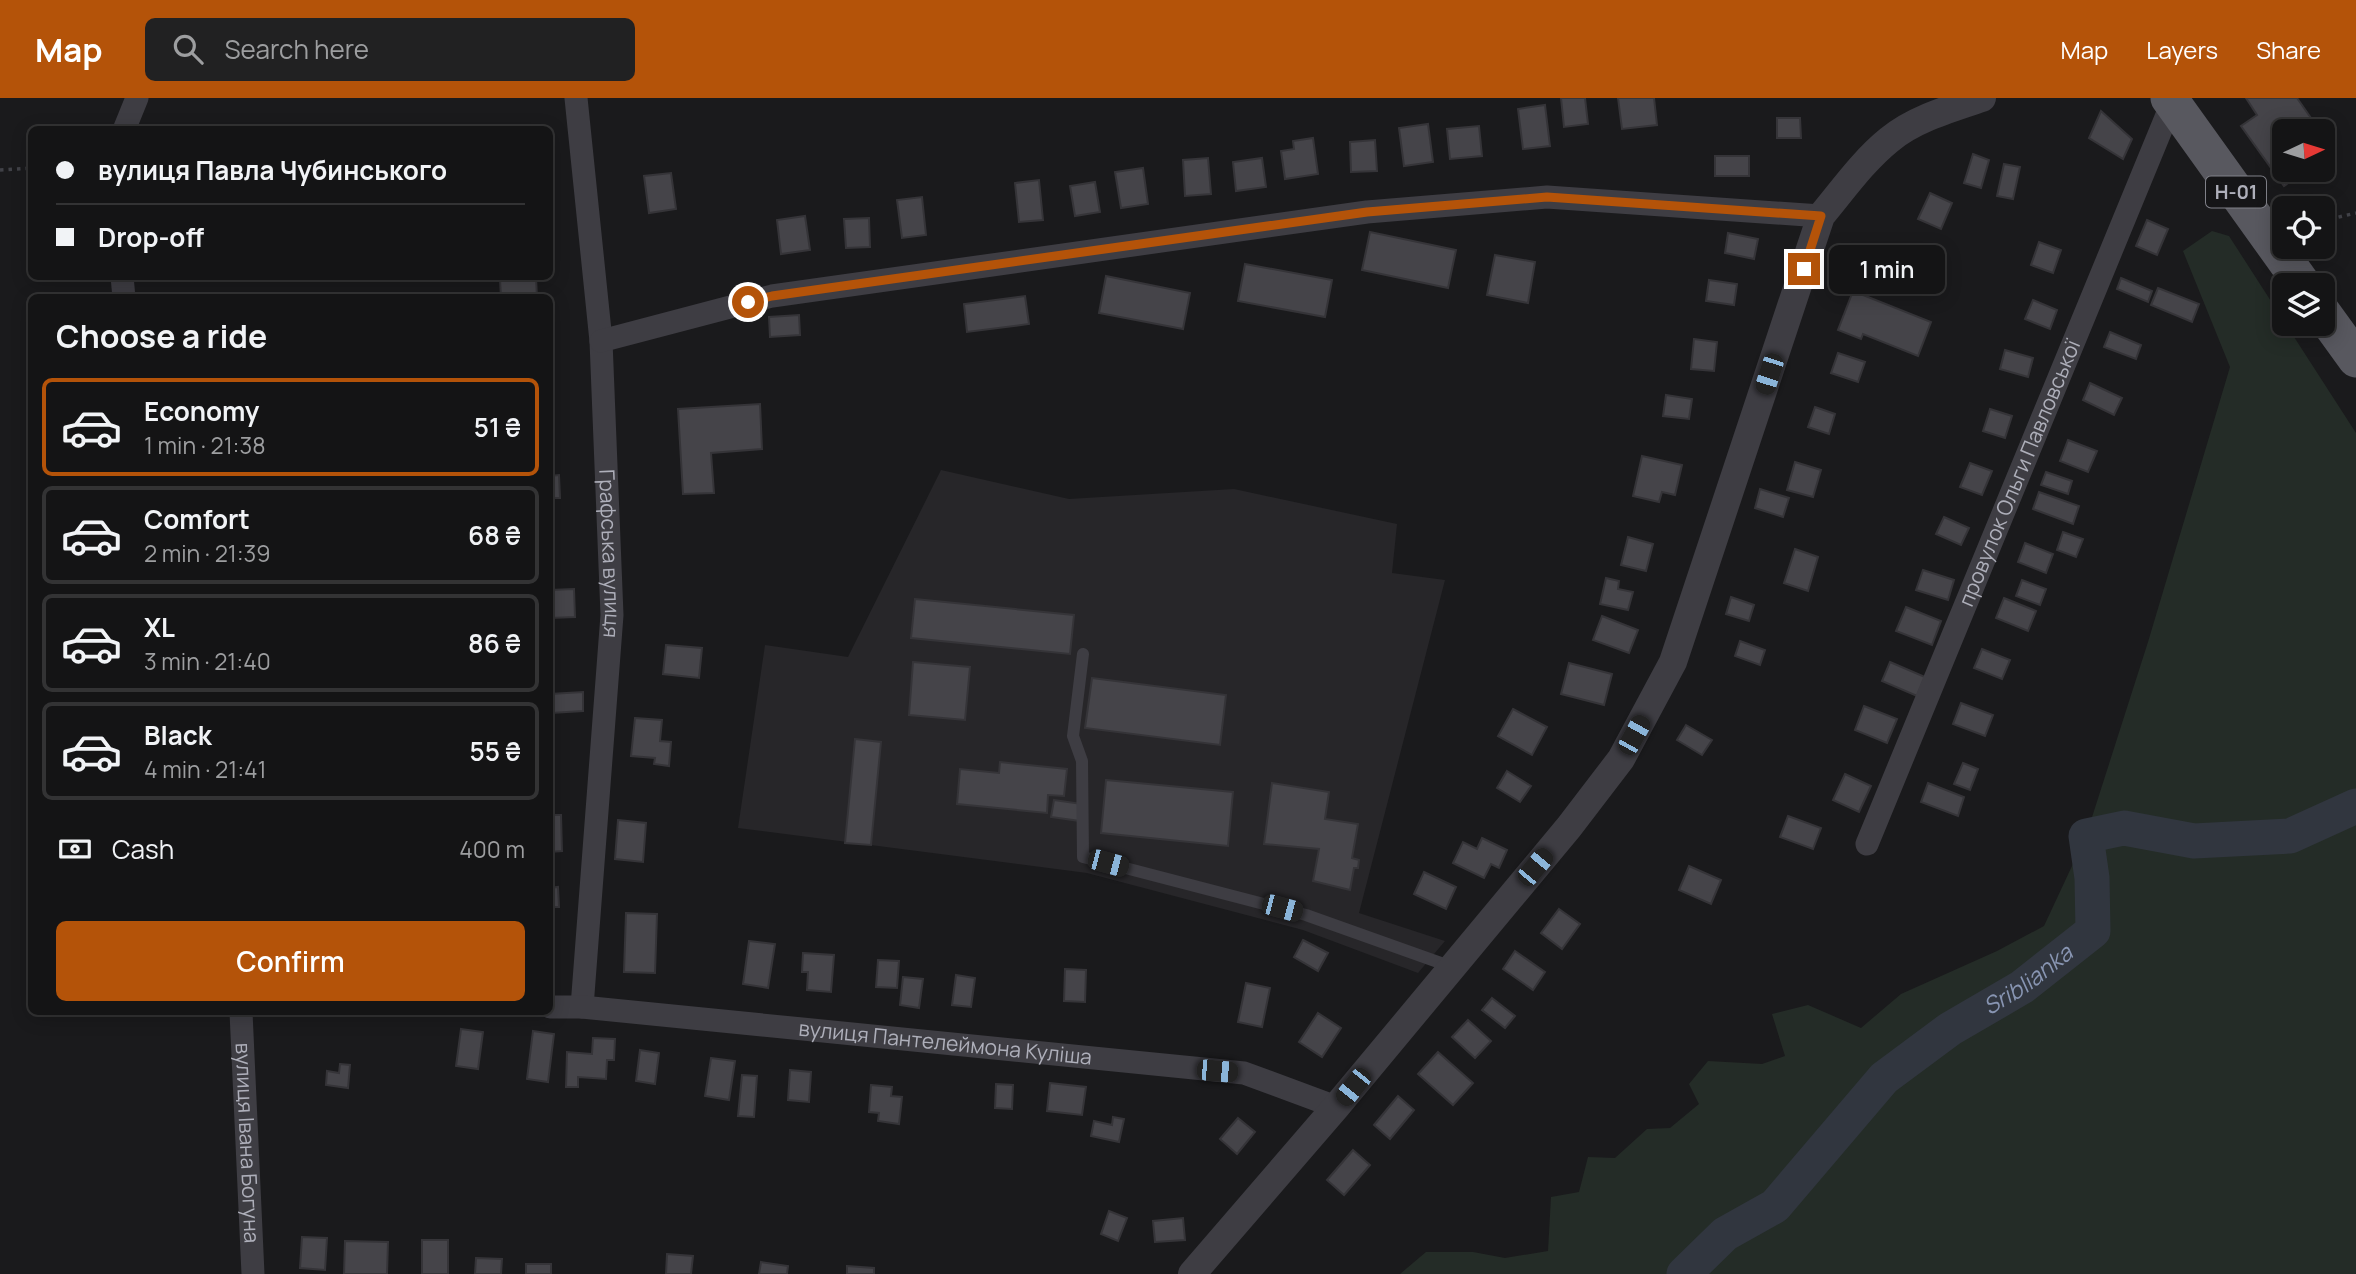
<!DOCTYPE html>
<meta charset="utf-8">
<style>
body{margin:0;font-family:Manrope,sans-serif;background:#212122;color:#f1f3f6;height:100vh;display:flex;flex-direction:column;font-size:26px;white-space:nowrap}
*{box-sizing:border-box;margin:0}
p{font-size:23px;color:#9d9ea0}
.icon{flex:none;width:38px;height:38px;fill:none;stroke:currentColor;stroke-width:2;stroke-linecap:round;stroke-linejoin:round}
.map{position:relative;flex:1;overflow:hidden}
.panel{position:absolute;left:28px;top:196px;width:525px;height:721px;display:flex;flex-direction:column;background:#141415;border-radius:10px;box-shadow:0 4px 18px #0003,0 0 0 2px #333334}
.panel>*{flex:none}
.guide{position:absolute;left:28px;top:28px;width:525px;height:154px;border-radius:10px;box-shadow:0 4px 18px #0003,0 0 0 2px #333334;display:grid;align-content:center;height:154px;padding:0 28px;background:#141415}
.needle{width:46px;rotate:86deg}
.controls{position:absolute;left:2272px;top:21px;display:grid;gap:14px}
.controls a{display:grid;place-items:center;width:63px;height:63px;border-radius:10px;background:#141415;box-shadow:0 4px 18px #0003,0 0 0 2px #333334;font-size:35px}
.end{position:absolute;width:32px;height:32px;margin:-16px;border:9px solid #b45309;background:#fff;box-shadow:0 0 0 4px #fff}
.from{border-radius:50%}
.bubble{position:absolute;height:49px;border-radius:10px;background:#141415;box-shadow:0 4px 18px #0003,0 0 0 2px #333334;font-size:23px;font-weight:600;line-height:49px;text-align:center}
.car{position:absolute;width:21px;height:42px;margin:-21px -10px;border-radius:9px;box-shadow:0 0 5px 2px #0007;background:linear-gradient(#222 24%,#8ab4d8 0 40%,#222 0 76%,#8ab4d8 0 86%,#222 0)}
.guide b{display:flex;align-items:center;gap:24px;height:66px;font-size:26px}
.guide b+b{border-top:2px solid #333334}
.guide i{width:18px;height:18px;background:#f1f3f6}
ul{padding:0;list-style:none}
li{display:flex;align-items:center;gap:21px;height:98px;margin:0 14px 10px;padding:0 14px;border:4px solid #333334;border-radius:10px}
li div{flex:1}
li b{display:block;font-size:26px}
li em{font-style:normal;font-weight:600}
li.active{border-color:#b45309}
li>.icon{width:63px;height:63px;stroke-width:1.5}
h2{padding:0 28px;font-size:32px;line-height:84px}
.pay{display:flex;align-items:center;gap:18px;height:77px;padding:0 28px;font-size:26px}
.pay p{margin-inline-start:auto}
.action{display:flex;gap:14px;margin-top:auto;padding:14px 28px}
.action a{flex:1;height:80px;border-radius:10px;background:#b45309;color:#fff;font-size:28px;font-weight:600;line-height:80px;text-align:center}
header{display:flex;align-items:center;gap:42px;box-sizing:border-box;height:98px;padding:0 35px;background:#b45309;color:#fff}
header strong{font-size:33px}
nav{display:flex;gap:38px;margin-inline-start:auto;font-size:24px}
.search{width:490px;height:63px;background:#212122;display:flex;align-items:center;gap:18px;box-sizing:border-box;padding:0 24px;border-radius:10px;color:#9d9ea0;font-size:26px}
.map>svg:first-child{display:block}
</style>
<header>
<strong>Map</strong>
<div class="search"><svg class="icon" aria-label="search" viewBox="0 0 24 24"><circle cx="10" cy="10" r="6"/><path d="M15 15l6 6"/></svg>Search here</div>
<nav><a>Map</a><a>Layers</a><a>Share</a></nav>
</header>
<div class="map">
<svg width="2356" height="1176" viewBox="0 0 2356 1176">
<rect width="100%" height="100%" fill="#1a1a1c"/>
<polygon fill="#272629" points="941,372 1069,401 1234,391 1397,426 1392,475 1445,482 1359,815 1445,843 1418,875 1303,832 1087,775 738,730 765,547 848,559"/>
<polygon fill="#242c27" points="2212,133 2229,138 2356,335 2356,1176 1400,1176 1426,1154 1473,1154 1505,1160 1548,1153 1551,1099 1579,1094 1588,1059 1615,1060 1647,1031 1670,1030 1699,1006 1689,986 1708,963 1762,966 1785,958 1772,916 1808,907 1861,930 1901,896 1997,853 2044,828 2086,738 2148,544 2230,269 2183,153"/>
<g fill="none" stroke-linecap="round" stroke-linejoin="round">
<path stroke="#31363f" stroke-width="35" id="s1" d="M1684,1176L1725,1136L1775,1108L1884,980L1950,931L2022,889L2093,833L2092,780L2086,738L2124,730L2194,743L2290,738L2356,708"/>
</g>
<g fill="#454449" stroke="#353438" stroke-width="2">
<polygon points="1561,0 1585,0 1588,26 1564,29"/>
<polygon points="1618,0 1654,0 1657,27 1622,31"/>
<polygon points="2297,0 2320,33 2284,33 2284,72 2307,72 2284,88 2241,28 2257,17 2246,0"/>
<polygon points="1545,7 1550,48 1523,51 1518,11"/>
<polygon points="2101,13 2132,41 2123,61 2089,40"/>
<polygon points="1777,20 1800,20 1801,40 1777,40"/>
<polygon points="1428,26 1433,64 1404,68 1399,30"/>
<polygon points="1479,28 1482,58 1450,61 1447,31"/>
<polygon points="2322,37 2333,53 2322,61"/>
<polygon points="1313,40 1318,76 1285,81 1281,53 1294,51 1293,43"/>
<polygon points="1375,42 1377,73 1351,74 1350,44"/>
<polygon points="1973,56 1989,62 1981,90 1964,85"/>
<rect x="1715" y="58" width="34" height="20"/>
<polygon points="1208,60 1211,96 1185,98 1183,62"/>
<polygon points="1262,60 1266,89 1236,93 1233,64"/>
<polygon points="2004,66 2020,69 2013,101 1997,98"/>
<polygon points="1143,70 1148,106 1121,110 1115,74"/>
<polygon points="671,75 676,111 649,115 644,78"/>
<polygon points="1039,82 1043,122 1019,124 1015,85"/>
<polygon points="1095,84 1100,114 1075,118 1070,88"/>
<polygon points="1930,95 1952,105 1941,131 1918,121"/>
<polygon points="922,99 926,137 902,140 897,102"/>
<polygon points="805,118 810,152 781,156 777,122"/>
<polygon points="869,120 870,149 846,150 844,121"/>
<polygon points="2147,122 2168,131 2157,157 2136,148"/>
<polygon points="1370,134 1456,152 1448,190 1362,172"/>
<polygon points="1728,135 1758,141 1754,161 1725,155"/>
<polygon points="2039,144 2061,152 2053,175 2031,167"/>
<polygon points="1882,155 1909,167 1896,195 1870,183"/>
<polygon points="1495,157 1535,164 1528,205 1487,197"/>
<polygon points="1245,166 1332,182 1325,219 1238,203"/>
<polygon points="1106,178 1190,195 1183,231 1099,215"/>
<polygon points="536,179 537,200 501,200 500,181"/>
<polygon points="2121,180 2152,193 2148,204 2117,191"/>
<polygon points="1709,182 1737,186 1734,207 1706,203"/>
<polygon points="2158,190 2199,206 2192,224 2151,207"/>
<polygon points="1853,193 1931,224 1918,258 1863,236 1861,241 1838,232"/>
<polygon points="1025,198 1029,226 967,234 964,206"/>
<polygon points="2033,202 2057,212 2050,231 2025,221"/>
<polygon points="799,217 800,237 770,239 769,219"/>
<polygon points="2110,234 2141,247 2136,261 2104,249"/>
<polygon points="1694,241 1717,244 1714,273 1691,271"/>
<polygon points="2005,252 2033,260 2028,279 2000,271"/>
<polygon points="1838,255 1865,264 1858,284 1831,275"/>
<polygon points="2090,285 2122,300 2114,317 2083,302"/>
<polygon points="1666,297 1692,301 1689,321 1663,318"/>
<polygon points="760,306 762,351 711,355 714,395 683,396 678,311"/>
<polygon points="1815,309 1835,316 1829,336 1808,329"/>
<polygon points="1990,311 2012,318 2005,340 1983,333"/>
<polygon points="2068,342 2097,353 2088,374 2060,363"/>
<polygon points="1642,358 1682,367 1675,397 1662,394 1659,404 1633,398"/>
<polygon points="1795,364 1821,372 1813,399 1787,392"/>
<polygon points="1970,365 1992,373 1982,397 1960,389"/>
<polygon points="2046,374 2072,383 2068,396 2041,387"/>
<polygon points="559,377 560,400 550,400 550,378"/>
<polygon points="1760,391 1789,400 1783,419 1755,410"/>
<polygon points="2039,394 2079,408 2073,426 2033,411"/>
<polygon points="1944,419 1969,430 1961,447 1936,436"/>
<polygon points="2063,434 2083,441 2076,459 2057,452"/>
<polygon points="1628,439 1653,446 1646,473 1621,467"/>
<polygon points="2025,445 2053,456 2046,475 2018,464"/>
<polygon points="1795,451 1818,459 1808,493 1784,485"/>
<polygon points="1923,472 1954,482 1948,502 1916,492"/>
<polygon points="1606,480 1619,483 1618,491 1633,494 1628,512 1600,506"/>
<polygon points="2022,482 2046,491 2040,507 2016,498"/>
<polygon points="574,491 575,519 550,520 550,492"/>
<polygon points="1731,499 1754,507 1749,523 1726,516"/>
<polygon points="2004,500 2036,513 2028,533 1996,520"/>
<polygon points="915,501 1074,517 1070,556 911,540"/>
<polygon points="1906,509 1941,523 1932,547 1896,533"/>
<polygon points="1602,518 1638,532 1629,555 1593,542"/>
<polygon points="1740,543 1765,552 1760,567 1735,558"/>
<polygon points="666,547 702,550 699,580 663,576"/>
<polygon points="1982,551 2010,562 2002,581 1974,570"/>
<polygon points="913,564 970,569 965,622 909,617"/>
<polygon points="1890,564 1925,579 1917,598 1882,583"/>
<polygon points="1569,565 1612,576 1604,607 1561,596"/>
<polygon points="1092,580 1226,597 1220,647 1085,630"/>
<polygon points="583,594 583,613 551,615 550,596"/>
<polygon points="1961,605 1993,617 1985,638 1953,626"/>
<polygon points="1864,608 1897,621 1887,645 1855,632"/>
<polygon points="1513,611 1547,629 1532,657 1498,638"/>
<polygon points="635,620 662,622 660,643 671,644 669,668 654,666 655,660 631,658"/>
<polygon points="1686,627 1712,642 1702,657 1677,642"/>
<polygon points="855,641 881,644 871,747 845,745"/>
<polygon points="1000,664 1067,671 1064,698 1048,697 1047,715 957,706 960,671 999,675"/>
<polygon points="1963,665 1978,671 1970,692 1954,686"/>
<polygon points="1507,673 1531,688 1520,704 1497,690"/>
<polygon points="1845,676 1871,688 1859,714 1833,702"/>
<polygon points="1106,682 1233,694 1228,748 1101,735"/>
<polygon points="1272,685 1329,694 1325,721 1358,726 1352,760 1359,762 1358,770 1354,770 1350,792 1313,783 1319,751 1264,746"/>
<polygon points="1928,685 1964,699 1958,718 1921,704"/>
<polygon points="1054,702 1082,706 1080,723 1051,719"/>
<polygon points="550,717 561,717 562,753 550,754"/>
<polygon points="1788,718 1821,730 1813,751 1780,739"/>
<polygon points="618,722 646,725 643,764 615,761"/>
<polygon points="1482,740 1507,752 1499,770 1491,766 1484,780 1453,765 1463,744 1477,751"/>
<polygon points="1689,768 1721,782 1711,806 1679,792"/>
<polygon points="1424,774 1456,789 1446,811 1414,796"/>
<polygon points="558,789 559,809 550,809 550,790"/>
<polygon points="1559,811 1580,826 1562,851 1541,835"/>
<polygon points="626,815 657,816 655,875 624,874"/>
<polygon points="1303,842 1328,855 1318,873 1294,859"/>
<polygon points="749,843 775,846 768,890 743,886"/>
<polygon points="1515,853 1545,874 1533,892 1503,871"/>
<polygon points="803,855 834,857 831,894 807,892 808,874 802,874"/>
<polygon points="878,862 899,863 897,890 876,889"/>
<polygon points="1065,871 1086,872 1085,904 1064,903"/>
<polygon points="956,877 975,880 971,909 952,907"/>
<polygon points="903,879 923,881 919,910 900,907"/>
<polygon points="1246,885 1270,890 1262,929 1238,924"/>
<polygon points="1492,900 1515,918 1505,930 1482,912"/>
<polygon points="1318,915 1341,930 1322,959 1299,944"/>
<polygon points="1468,922 1491,943 1475,960 1452,939"/>
<polygon points="461,931 483,934 478,971 456,968"/>
<polygon points="533,933 554,936 548,984 527,981"/>
<polygon points="593,940 615,941 614,962 607,962 606,981 578,979 578,989 566,989 567,954 592,956"/>
<polygon points="640,952 659,955 655,986 636,983"/>
<polygon points="1438,954 1473,985 1453,1007 1418,976"/>
<polygon points="711,960 735,963 729,1002 705,998"/>
<polygon points="340,966 350,967 348,990 326,987 327,973 339,975"/>
<polygon points="790,972 811,974 809,1004 788,1002"/>
<polygon points="742,977 757,978 754,1019 738,1018"/>
<polygon points="1050,985 1086,989 1082,1017 1047,1013"/>
<polygon points="996,986 1013,987 1012,1011 995,1010"/>
<polygon points="871,987 892,989 891,998 902,999 899,1026 878,1023 879,1015 869,1014"/>
<polygon points="1398,998 1414,1012 1390,1041 1374,1027"/>
<polygon points="1113,1019 1124,1021 1119,1044 1091,1038 1094,1023 1112,1027"/>
<polygon points="1238,1020 1255,1034 1237,1056 1220,1041"/>
<polygon points="1353,1052 1370,1067 1344,1097 1327,1082"/>
<polygon points="1109,1113 1127,1120 1118,1143 1101,1136"/>
<polygon points="1183,1120 1185,1142 1155,1144 1153,1123"/>
<polygon points="302,1139 327,1140 325,1172 300,1170"/>
<rect x="422" y="1142" width="26" height="34"/>
<polygon points="345,1143 388,1144 387,1176 344,1176"/>
<polygon points="667,1156 693,1158 691,1176 666,1176"/>
<polygon points="476,1160 502,1161 501,1176 475,1176"/>
<polygon points="761,1164 788,1168 787,1176 759,1176"/>
<rect x="526" y="1166" width="25" height="10"/>
<polygon points="847,1168 874,1170 874,1176 847,1176"/>
</g>
<g fill="none" stroke-linecap="round" stroke-linejoin="round">
<g stroke="#414248" stroke-width="3.5" stroke-dasharray="3.5 5" stroke-linecap="butt">
<polyline points="0,72 32,70"/>
<polyline points="2322,123 2356,115"/>
</g>
<polyline stroke="#3e3d43" stroke-width="12" points="1083,556 1073,638 1082,663 1083,759 1306,817 1452,869"/>
<g stroke="#3e3d43" stroke-width="23">
<path id="s2" d="M576,0L601,243L612,517L582,909"/>
<polyline points="124,32 137,0"/>
<polyline points="122,178 124,200"/>
<polyline points="601,243 772,198 1367,114 1547,99 1821,118"/>
<path id="s3" d="M1867,746L2172,5"/>
<path id="s4" d="M550,909H582L1244,975L1336,1009"/>
<path id="s5" d="M241,914L253,1176"/>
</g>
<path stroke="#3e3d43" stroke-width="28" d="M1192,1176L1336,1009L1569,729L1621,661L1673,564L1821,118C1842,93 1863,63 1889,42C1914,21 1952,10 1982,0"/>
<g stroke="#58585f" stroke-width="37">
<polyline points="2169,0 2303,187"/>
<polyline points="2322,214 2356,261"/>
</g>
</g>
<g fill="none" stroke-linecap="round" stroke-linejoin="round">
<polyline stroke="#b45309" stroke-width="9" points="748,204 772,198 1367,114 1547,99 1821,118 1804,171"/>
</g>
<g text-anchor="middle" stroke-width="5" stroke-linejoin="round" paint-order="stroke">
<rect fill="#151517" stroke="#808189" stroke-width="2" x="2206" y="78.5" width="60" height="31" rx="5"/>
<g font-size="19" font-weight="bold" fill="#aeafba">
<text x="2236" y="101">Н-01</text>
</g>
<g font-size="21" fill="#aeafba" stroke="#151517">
<text dy="7" stroke="none"><textPath href="#s3" startOffset="401">провулок Ольги Павловської</textPath></text>
<text dy="7" stroke="none"><textPath href="#s2" startOffset="457">Графська вулиця</textPath></text>
<text dy="7" stroke="none"><textPath href="#s4" startOffset="397">вулиця Пантелеймона Куліша</textPath></text>
<text dy="7" stroke="none"><textPath href="#s5" startOffset="131">вулиця Івана Богуна</textPath></text>
</g>
<g font-size="23" font-style="italic" fill="#8895b2" stroke="#151517">
<text dy="8" stroke="none"><textPath href="#s1" startOffset="457">Sriblianka</textPath></text>
</g>
</g>
</svg>
<div class="controls">
<a><svg class="needle" viewBox="-14 -14 28 28"><path d="M0-13l5 13h-10z" fill="#e53935"/><path d="M0 13l5-13h-10z" fill="#9d9ea0"/></svg></a>
<a><svg class="icon" aria-label="locate" viewBox="0 0 24 24"><circle cx="12" cy="12" r="6"/><path d="M12 2v4M12 18v4M2 12h4M18 12h4"/></svg></a>
<a><svg class="icon" aria-label="layers" viewBox="0 0 24 24"><path d="M12 4l9 5-9 5-9-5zM3 14l9 5 9-5"/></svg></a>
</div>
<i class="end from" style="left:748px;top:204px"></i>
<i class="end" style="left:1804px;top:171px"></i>
<div class="bubble" style="left:1829px;top:147px;width:116px">1 min</div>
<i class="car" style="left:1769px;top:276px;rotate:198deg"></i>
<i class="car" style="left:1634px;top:637px;rotate:29deg"></i>
<i class="car" style="left:1108px;top:765px;rotate:105deg"></i>
<i class="car" style="left:1535px;top:769px;rotate:40deg"></i>
<i class="car" style="left:1282px;top:810px;rotate:105deg"></i>
<i class="car" style="left:1217px;top:973px;rotate:95deg"></i>
<i class="car" style="left:1353px;top:989px;rotate:219deg"></i>
<div class="guide">
<b><i class="from"></i>вулиця Павла Чубинського</b>
<b><i></i>Drop-off</b>
</div>
<section class="panel">
<h2>Choose a ride</h2>
<ul>
<li class="active"><svg class="icon" aria-label="car" viewBox="0 0 24 24"><path d="M5 17H2v-5l4-1 3-4h7l3 4 3 1v5h-3M9 17h6M6 11h13"/><circle cx="7" cy="17" r="2"/><circle cx="17" cy="17" r="2"/></svg><div><b>Economy</b><p>1 min · 21:38</p></div><em>51 ₴</em></li>
<li><svg class="icon" aria-label="car" viewBox="0 0 24 24"><path d="M5 17H2v-5l4-1 3-4h7l3 4 3 1v5h-3M9 17h6M6 11h13"/><circle cx="7" cy="17" r="2"/><circle cx="17" cy="17" r="2"/></svg><div><b>Comfort</b><p>2 min · 21:39</p></div><em>68 ₴</em></li>
<li><svg class="icon" aria-label="car" viewBox="0 0 24 24"><path d="M5 17H2v-5l4-1 3-4h7l3 4 3 1v5h-3M9 17h6M6 11h13"/><circle cx="7" cy="17" r="2"/><circle cx="17" cy="17" r="2"/></svg><div><b>XL</b><p>3 min · 21:40</p></div><em>86 ₴</em></li>
<li><svg class="icon" aria-label="car" viewBox="0 0 24 24"><path d="M5 17H2v-5l4-1 3-4h7l3 4 3 1v5h-3M9 17h6M6 11h13"/><circle cx="7" cy="17" r="2"/><circle cx="17" cy="17" r="2"/></svg><div><b>Black</b><p>4 min · 21:41</p></div><em>55 ₴</em></li>
</ul>
<div class="pay"><svg class="icon" aria-label="cash" viewBox="0 0 24 24"><path d="M3 7h18v10H3z"/><circle cx="12" cy="12" r="2"/></svg>Cash<p>400 m</p></div>
<div class="action"><a>Confirm</a></div>
</section>
</div>
